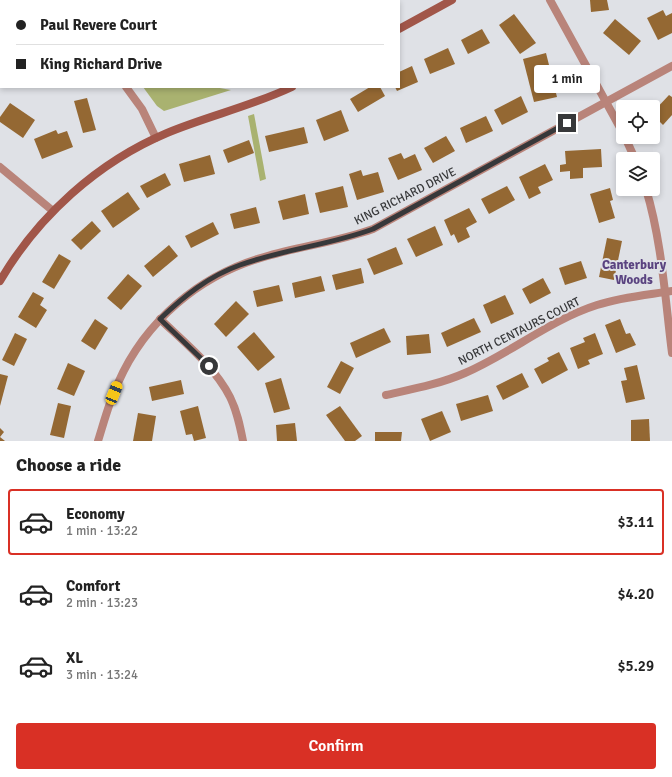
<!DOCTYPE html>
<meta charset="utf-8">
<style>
body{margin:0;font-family:Signika,sans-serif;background:#f2f2f2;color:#222;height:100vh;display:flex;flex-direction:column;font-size:15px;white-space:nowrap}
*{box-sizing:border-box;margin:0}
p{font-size:13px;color:#767676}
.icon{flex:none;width:22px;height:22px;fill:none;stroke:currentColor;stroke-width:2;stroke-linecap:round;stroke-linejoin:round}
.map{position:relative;height:441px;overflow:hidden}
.side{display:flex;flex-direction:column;background:#fff;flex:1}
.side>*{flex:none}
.hud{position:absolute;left:0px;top:0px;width:400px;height:88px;box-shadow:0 2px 6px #0003;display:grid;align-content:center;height:88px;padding:0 16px;background:#fff}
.tools{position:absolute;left:616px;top:100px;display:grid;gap:8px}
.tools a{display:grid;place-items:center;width:44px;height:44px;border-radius:4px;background:#fff;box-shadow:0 2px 6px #0003;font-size:20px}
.end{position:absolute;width:18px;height:18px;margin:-9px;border:5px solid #37383a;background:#fff;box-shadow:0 0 0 2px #fff}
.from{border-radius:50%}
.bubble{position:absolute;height:28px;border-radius:4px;background:#fff;box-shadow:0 2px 6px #0003;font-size:13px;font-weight:600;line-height:28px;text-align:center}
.car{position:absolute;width:12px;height:24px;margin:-12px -6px;border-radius:5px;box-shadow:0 0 3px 1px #0007;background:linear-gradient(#f5c518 24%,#345 0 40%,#f5c518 0 76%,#345 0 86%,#f5c518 0)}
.hud b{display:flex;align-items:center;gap:14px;height:38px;font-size:15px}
.hud b+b{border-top:1px solid #e0e0e0}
.hud i{width:10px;height:10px;background:#222}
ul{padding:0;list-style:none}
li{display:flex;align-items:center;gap:12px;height:66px;margin:0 8px 6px;padding:0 8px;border:2px solid transparent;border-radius:4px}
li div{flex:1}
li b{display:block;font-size:15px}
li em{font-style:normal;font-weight:600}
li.selected{border-color:#d93025}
li>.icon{width:36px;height:36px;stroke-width:1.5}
h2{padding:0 16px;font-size:18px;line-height:48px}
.button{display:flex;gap:8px;margin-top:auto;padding:8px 16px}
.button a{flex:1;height:46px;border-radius:4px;background:#d93025;color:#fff;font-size:16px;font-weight:600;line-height:46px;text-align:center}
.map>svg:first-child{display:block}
</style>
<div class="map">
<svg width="672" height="441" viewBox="0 0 672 441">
<rect width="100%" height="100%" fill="#dfe1e6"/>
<g fill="#a9b270">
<polygon points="143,87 214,87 231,90 164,111 157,106"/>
<polygon points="254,114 266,179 260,181 248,116"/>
</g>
<g fill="#946833">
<polygon points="590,0 607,0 609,10 591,12"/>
<polygon points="663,10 666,16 672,13 672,33 658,40 647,18"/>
<polygon points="514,14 536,43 520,54 499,25"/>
<polygon points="615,19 641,41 629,55 603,33"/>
<polygon points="482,29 490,43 468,54 461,40"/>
<polygon points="448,48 455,64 430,74 424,59"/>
<polygon points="546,53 557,97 534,102 523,59"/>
<polygon points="412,66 418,82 397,91 395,87 399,87 399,72"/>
<polygon points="370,87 380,87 385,96 358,112 350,99"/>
<polygon points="669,95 672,97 672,115 663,125 653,115 653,112"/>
<polygon points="521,96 528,112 502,125 494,110"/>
<polygon points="87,98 96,130 83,133 74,101"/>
<polygon points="10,103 35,120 23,138 0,122 0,117"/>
<polygon points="341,110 349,131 324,141 316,120"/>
<polygon points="486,116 493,131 466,143 460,128"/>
<polygon points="304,127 308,143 269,152 265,136"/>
<polygon points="56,130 58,134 67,131 73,147 42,159 34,139"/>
<polygon points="446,136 455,151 433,163 424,148"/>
<polygon points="249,140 254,153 228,163 223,150"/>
<polygon points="601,149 602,167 583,168 583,178 570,179 570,171 560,172 560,165 566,164 565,151"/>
<polygon points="401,153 404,159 415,154 422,170 398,180 388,158"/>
<polygon points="210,155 215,174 184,182 179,164"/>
<polygon points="545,164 553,180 538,187 541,193 529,199 519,177"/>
<polygon points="361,170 363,176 378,172 384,192 357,200 349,174"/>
<polygon points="165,173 171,185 147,198 140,186"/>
<polygon points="343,186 348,207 320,213 315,193"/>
<polygon points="507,186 515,200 489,214 481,199"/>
<polygon points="610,188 613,200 610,201 615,218 599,223 590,194"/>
<polygon points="128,192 140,209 113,228 101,211"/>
<polygon points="305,194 309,214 283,220 278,201"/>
<polygon points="256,207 260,223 234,229 230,214"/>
<polygon points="469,208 477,222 466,228 470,237 458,243 454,234 451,236 444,220"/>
<polygon points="92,221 101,231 81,250 71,240"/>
<polygon points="213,222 219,234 191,248 185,236"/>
<polygon points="435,226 443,245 416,257 407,239"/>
<polygon points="607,238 622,241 614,280 599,277"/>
<polygon points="169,245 178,256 153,277 144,266"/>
<polygon points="396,247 403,264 374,275 367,259"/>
<polygon points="59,254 71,261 54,289 42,282"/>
<polygon points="581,261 587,278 565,285 559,268"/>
<polygon points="361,268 364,283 336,290 332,275"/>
<polygon points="128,274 142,286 121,310 107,298"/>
<polygon points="321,276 325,291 295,298 292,283"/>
<polygon points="543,278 551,293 530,304 522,289"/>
<polygon points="279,285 283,301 257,307 253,291"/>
<polygon points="33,292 44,298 40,305 47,310 36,328 18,317"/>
<polygon points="505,295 514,314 491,324 483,305"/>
<polygon points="236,301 249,314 226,337 214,324"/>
<polygon points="474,318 481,332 447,347 441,333"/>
<polygon points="95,319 108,328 95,350 81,341"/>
<polygon points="620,319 626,334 630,333 636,345 616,353 605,325"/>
<polygon points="384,328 391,342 356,358 350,343"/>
<polygon points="254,332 275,357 258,371 237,347"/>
<polygon points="15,333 27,339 14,366 2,360"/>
<polygon points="595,333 603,354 588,360 590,364 578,369 570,348 585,342 583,338"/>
<polygon points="429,334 431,353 407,355 406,336"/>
<polygon points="559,352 568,370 542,384 534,369 549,361 547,358"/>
<polygon points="341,361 354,368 340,394 327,387"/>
<polygon points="68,363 85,371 74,396 57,389"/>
<polygon points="637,365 645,399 626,403 621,381 627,380 624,368"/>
<polygon points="522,373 529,387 503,400 496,386"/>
<polygon points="0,374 8,376 0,406"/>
<polygon points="281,378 290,409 274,413 265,383"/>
<polygon points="181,380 184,394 152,401 149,387"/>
<polygon points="488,395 493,411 461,421 456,404"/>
<polygon points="58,403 71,406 64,438 50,435"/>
<polygon points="198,406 206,438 194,441 192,434 186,435 180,411"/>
<polygon points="340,406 362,436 355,441 345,441 326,415"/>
<polygon points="442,411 451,432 430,441 421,419"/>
<polygon points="138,413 156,416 152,441 133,441"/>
<polygon points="649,419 650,441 631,441 631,420"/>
<polygon points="295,423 297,441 277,441 276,425"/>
<polygon points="0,428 4,432 0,437 5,441 0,441"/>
<polygon points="375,432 402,432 401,441 375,441"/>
</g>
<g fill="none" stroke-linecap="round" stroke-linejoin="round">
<g stroke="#b9847a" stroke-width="8">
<polyline points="35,0 35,1"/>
<polyline points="136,0 142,1"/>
<polyline points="550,0 623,133"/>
<polyline points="0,45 1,46"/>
<polyline points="126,87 142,109 156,138"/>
<polyline points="625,137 635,159"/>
<polyline points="0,167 53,211"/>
<path d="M646,189C662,242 665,298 672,353"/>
<path d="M160,319C185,343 214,366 230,397C237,411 240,426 243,441"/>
<path d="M386,395C413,389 440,384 465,373C511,353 550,320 597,305C622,297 647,295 672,291"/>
<path d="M98,441C104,422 109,402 118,383C145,321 200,275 264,257C301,246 337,242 373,229L672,66"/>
</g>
<g stroke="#a15649" stroke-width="8">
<polyline points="399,29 452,0"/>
<path d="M0,281C38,216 98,162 167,133C208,116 252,106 292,87"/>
</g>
</g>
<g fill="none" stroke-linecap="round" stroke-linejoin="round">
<path stroke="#37383a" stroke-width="5" d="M209,366L160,319C184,296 209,276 240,265C284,249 330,245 373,229L567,123"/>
</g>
<g text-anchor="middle" stroke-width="4" stroke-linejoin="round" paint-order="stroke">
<g font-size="12" fill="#37383a" stroke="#dfe1e6">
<text transform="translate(405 196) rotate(-27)" y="4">KING RICHARD DRIVE</text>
<text transform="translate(519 331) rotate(-27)" y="4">NORTH CENTAURS COURT</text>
</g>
<g font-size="13" font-weight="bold" fill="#5a4380" stroke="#dfe1e6">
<text x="634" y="269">Canterbury<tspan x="634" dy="15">Woods</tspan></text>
</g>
</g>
</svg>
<div class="tools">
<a><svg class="icon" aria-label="locate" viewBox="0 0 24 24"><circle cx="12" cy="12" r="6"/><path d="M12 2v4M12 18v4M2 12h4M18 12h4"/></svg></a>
<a><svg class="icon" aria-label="layers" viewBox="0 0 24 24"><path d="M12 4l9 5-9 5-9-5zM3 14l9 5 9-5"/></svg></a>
</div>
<i class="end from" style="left:209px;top:366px"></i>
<i class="end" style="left:567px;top:123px"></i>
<div class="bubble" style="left:534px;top:65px;width:66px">1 min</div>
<i class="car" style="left:114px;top:393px;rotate:22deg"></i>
<div class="hud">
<b><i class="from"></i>Paul Revere Court</b>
<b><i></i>King Richard Drive</b>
</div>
</div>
<section class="side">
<h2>Choose a ride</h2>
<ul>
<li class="selected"><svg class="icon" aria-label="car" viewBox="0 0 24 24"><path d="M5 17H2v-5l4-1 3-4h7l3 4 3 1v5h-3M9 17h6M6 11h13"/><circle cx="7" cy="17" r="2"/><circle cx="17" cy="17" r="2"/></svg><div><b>Economy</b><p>1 min · 13:22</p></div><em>$3.11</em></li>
<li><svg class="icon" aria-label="car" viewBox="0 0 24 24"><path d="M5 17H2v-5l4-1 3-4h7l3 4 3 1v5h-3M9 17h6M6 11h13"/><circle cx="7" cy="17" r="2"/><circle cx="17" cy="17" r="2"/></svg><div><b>Comfort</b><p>2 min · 13:23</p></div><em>$4.20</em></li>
<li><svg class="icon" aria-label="car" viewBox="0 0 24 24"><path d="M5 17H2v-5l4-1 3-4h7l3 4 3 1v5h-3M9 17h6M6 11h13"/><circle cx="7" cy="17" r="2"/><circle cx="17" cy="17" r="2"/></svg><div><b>XL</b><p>3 min · 13:24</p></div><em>$5.29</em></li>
</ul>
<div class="button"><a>Confirm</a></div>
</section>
